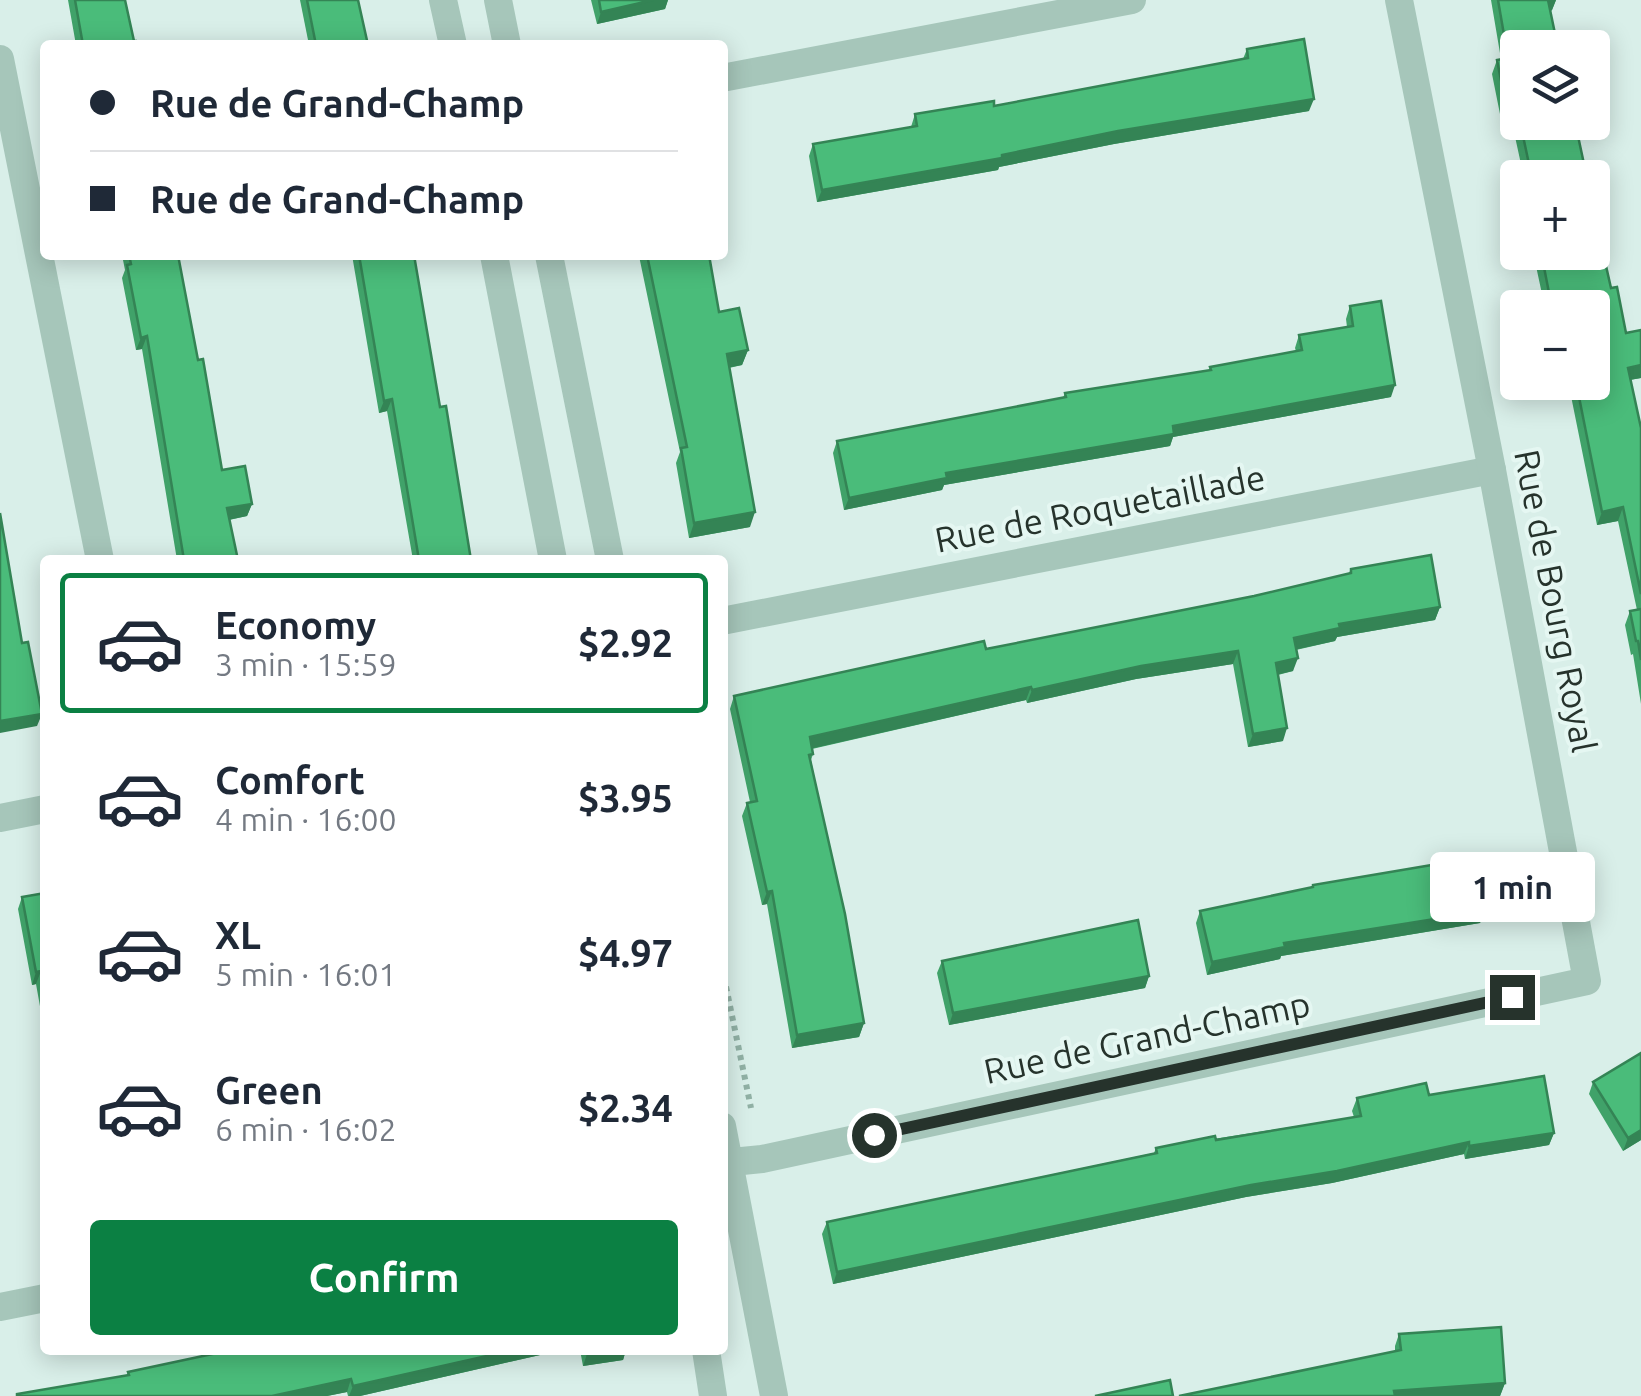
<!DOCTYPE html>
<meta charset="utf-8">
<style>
body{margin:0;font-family:Ubuntu,sans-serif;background:#f6f6f7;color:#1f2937;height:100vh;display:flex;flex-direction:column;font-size:38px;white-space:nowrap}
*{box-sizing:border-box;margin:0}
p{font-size:32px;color:#747a83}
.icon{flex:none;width:55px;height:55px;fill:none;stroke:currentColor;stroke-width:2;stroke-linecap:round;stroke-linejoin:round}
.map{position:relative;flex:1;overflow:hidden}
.panel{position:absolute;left:40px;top:555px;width:688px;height:800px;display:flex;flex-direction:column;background:#fff;border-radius:10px;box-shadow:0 5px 25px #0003}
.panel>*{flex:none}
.guide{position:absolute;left:40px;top:40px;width:688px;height:220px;border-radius:10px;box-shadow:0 5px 25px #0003;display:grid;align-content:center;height:220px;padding:0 50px;background:#fff}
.fabs{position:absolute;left:1500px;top:30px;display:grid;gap:20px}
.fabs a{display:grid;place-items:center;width:110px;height:110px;border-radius:10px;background:#fff;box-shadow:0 5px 25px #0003;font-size:50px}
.end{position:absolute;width:45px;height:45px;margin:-22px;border:12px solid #26332c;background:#fff;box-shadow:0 0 0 5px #fff}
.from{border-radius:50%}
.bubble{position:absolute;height:70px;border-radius:10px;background:#fff;box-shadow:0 5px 25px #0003;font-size:32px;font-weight:700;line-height:70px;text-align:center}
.guide b{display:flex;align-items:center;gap:35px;height:95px;font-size:38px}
.guide b+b{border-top:2px solid #e0e1e3}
.guide i{width:25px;height:25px;background:#1f2937}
ul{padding:18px 0 0;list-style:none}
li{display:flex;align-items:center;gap:30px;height:140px;margin:0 20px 15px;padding:0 30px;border:5px solid transparent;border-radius:10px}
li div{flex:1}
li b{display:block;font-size:38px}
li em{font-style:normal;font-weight:700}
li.on{border-color:#0b8043}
li>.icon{width:90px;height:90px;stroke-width:1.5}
.button{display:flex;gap:20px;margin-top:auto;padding:20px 50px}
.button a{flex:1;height:115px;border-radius:10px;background:#0b8043;color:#fff;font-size:40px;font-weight:700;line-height:115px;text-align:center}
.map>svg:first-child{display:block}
</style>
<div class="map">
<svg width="1641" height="1396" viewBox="0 0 1641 1396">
<rect width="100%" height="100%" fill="#d9efe9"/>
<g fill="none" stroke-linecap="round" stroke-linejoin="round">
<polyline stroke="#91b1a5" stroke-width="6" stroke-dasharray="5 5" stroke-linecap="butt" points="722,967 751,1108"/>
<g stroke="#a6c6ba" stroke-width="28">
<polyline points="0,59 100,560"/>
<polyline points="722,78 1132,0"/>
<polyline points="722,621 1492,470"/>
<polyline points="0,818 45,809"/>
<polyline points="722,1163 762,1159 1587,981 1492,470 1399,0"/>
<polyline points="0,1307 45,1298"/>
</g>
<g stroke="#a6c6ba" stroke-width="28">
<polyline points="443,0 453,45"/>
<polyline points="498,0 507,45"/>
<polyline points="494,255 553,560"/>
<polyline points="549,255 610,560"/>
<polyline points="722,1126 774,1396"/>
<polyline points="706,1350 713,1396"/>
</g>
</g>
<g fill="#40a269">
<polygon points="68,0 125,0 134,41 137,45 76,45"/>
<polygon points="300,0 358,0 368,45 309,45"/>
<polygon points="591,0 668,0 665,9 597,24"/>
<polygon points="1491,0 1556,0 1552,10 1518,48 1518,122 1575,122 1587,178 1524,178 1514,132 1504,134 1492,74 1497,60 1501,59"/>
<polygon points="1247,49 1309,111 1114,144 999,167 998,170 817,202 809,156 813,144 911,127 915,114 994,106 1243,59"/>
<polygon points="1533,252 1592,252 1611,288 1626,333 1641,330 1641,378 1630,380 1641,428 1641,704 1633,654 1631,655 1625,625 1630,611 1637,610 1618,521 1597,525 1570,391 1562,393 1560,382 1592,382 1592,308 1545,308"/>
<polygon points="122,255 178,255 198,360 222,470 252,504 247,516 229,520 238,560 177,560 142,349 136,350 122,278 125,270"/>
<polygon points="352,255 414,255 440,407 471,560 413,560 387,411 379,413"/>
<polygon points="633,255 709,255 719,312 748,350 742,365 729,368 750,527 689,538 676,463 680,452 639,256 634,257"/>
<polygon points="1350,306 1391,397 1173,437 1170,446 944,485 942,490 844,510 833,453 837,441 1063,398 1065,393 1209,371 1210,367 1296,351 1295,348 1299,335 1347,327 1346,319"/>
<polygon points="1351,569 1440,607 1435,620 1337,637 1335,641 1296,650 1293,671 1278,675 1283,741 1248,747 1233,664 1136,679 1027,703 1026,700 812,749 813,754 811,760 864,1023 859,1037 792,1048 767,904 762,905 742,816 747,803 750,802 730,709 734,696 986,649 1254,596 1349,573"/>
<polygon points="1313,885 1493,903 1485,904 1485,911 1480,923 1281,956 1280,959 1207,975 1196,923 1200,911 1312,888"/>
<polygon points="45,893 45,1034 36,984 32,985 18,909 22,897"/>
<polygon points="942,961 1149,976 1145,988 949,1025 937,973"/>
<polygon points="1641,1053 1641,1140 1623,1151 1589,1094 1593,1082"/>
<polygon points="1429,1095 1554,1133 1549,1145 1465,1159 1464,1154 1332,1183 1246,1197 833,1284 822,1234 827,1222 1154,1153 1156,1148 1354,1117 1352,1111 1357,1098"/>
<polygon points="1399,1334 1505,1383 1500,1396 1395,1352 1395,1346"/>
<polygon points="231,1350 576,1350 540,1355 360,1396 348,1396 347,1392 327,1396 16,1396 17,1394 127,1375 128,1372"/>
<polygon points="580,1350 626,1350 623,1360 583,1366"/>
</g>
<g fill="#348455">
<polygon points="653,0 668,0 665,9 597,24 601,12"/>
<polygon points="1547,0 1556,0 1552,10 1543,12"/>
<polygon points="1314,99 1309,111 1114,144 999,167 998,170 817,202 822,190 1118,131"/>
<polygon points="1518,119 1514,132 1504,134 1509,121"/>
<polygon points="147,336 142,349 136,350 141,338"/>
<polygon points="748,350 742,365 721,369 727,354"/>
<polygon points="1641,365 1641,378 1623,381 1628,368"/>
<polygon points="1566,382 1573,382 1570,391 1562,393"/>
<polygon points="1395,385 1391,397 1173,437 1170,446 944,485 942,490 844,510 849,498 946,473 1173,426"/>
<polygon points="392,399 387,411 379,413 384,401"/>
<polygon points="252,504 247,516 223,521 227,508"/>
<polygon points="1623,507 1618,521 1597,525 1602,512"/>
<polygon points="755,512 750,527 689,538 694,523"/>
<polygon points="1440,607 1435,620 1337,637 1335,641 1289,651 1294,638 1339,624"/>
<polygon points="1238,651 1233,664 1136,679 1027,703 1032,690 1141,666"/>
<polygon points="1298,658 1293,671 1271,676 1276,663"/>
<polygon points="1031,687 1026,700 805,750 810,737"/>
<polygon points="42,714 37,726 0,733 0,721"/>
<polygon points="1287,728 1283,741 1248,747 1253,734"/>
<polygon points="772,891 767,904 762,905 767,892"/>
<polygon points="1497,891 1493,903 1480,905 1485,893"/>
<polygon points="1485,911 1480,923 1281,956 1280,959 1207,975 1212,962 1284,943"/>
<polygon points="41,971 36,984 32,985 36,972"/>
<polygon points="1149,976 1145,988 949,1025 953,1013"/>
<polygon points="864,1023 859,1037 792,1048 797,1035"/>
<polygon points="1641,1130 1641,1140 1623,1151 1628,1138"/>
<polygon points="1554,1133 1549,1145 1465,1159 1469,1146"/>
<polygon points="1469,1142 1464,1154 1332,1183 1246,1197 833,1284 837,1272 1251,1185"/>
<polygon points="514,1350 576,1350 540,1355 360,1396 349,1396 353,1386"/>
<polygon points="609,1350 626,1350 623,1360 583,1366 587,1354"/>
<polygon points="351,1379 347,1392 327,1396 272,1396"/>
<polygon points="1505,1383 1500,1396 1392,1396 1394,1391"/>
</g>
<g fill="#4abc7a" stroke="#348455" stroke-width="2.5">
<polygon points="75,0 125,0 134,41 136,41 137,45 83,45"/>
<polygon points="307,0 358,0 368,45 316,45"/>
<polygon points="599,0 653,0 601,12"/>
<polygon points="1498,0 1548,0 1558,48 1518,48 1518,119 1509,121 1497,60 1508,58"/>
<polygon points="1304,39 1314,99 1118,131 1002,155 1002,158 822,190 813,144 917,126 915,114 994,101 994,106 1248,58 1247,49"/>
<polygon points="1520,122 1575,122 1587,178 1532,178"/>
<polygon points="1592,204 1611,288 1617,287 1626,333 1641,330 1641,365 1628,368 1641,428 1641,594 1623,507 1602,512 1576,382 1592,382 1592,308 1552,308 1541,252 1592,252"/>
<polygon points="129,255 178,255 198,360 203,359 222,470 245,466 252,504 227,508 238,560 184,560 147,336 141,338 127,265 131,264"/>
<polygon points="359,255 414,255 440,407 446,406 471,560 419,560 392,399 384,401"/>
<polygon points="647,255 709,255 719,312 739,308 748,350 727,354 755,512 694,523 681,448 687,447"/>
<polygon points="1381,301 1395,385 1173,426 1174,434 946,473 947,478 849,498 837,441 1066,397 1065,393 1211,370 1210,367 1302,350 1299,335 1353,326 1350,306"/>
<polygon points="0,513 22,643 28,642 42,714 0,721"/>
<polygon points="1431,555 1440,607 1339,624 1340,628 1294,638 1298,658 1276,663 1287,728 1253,734 1238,651 1141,666 1032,690 1031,687 810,737 813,754 809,755 845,914 864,1023 797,1035 772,891 767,892 747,803 757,801 734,696 984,641 986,649 1254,596 1351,573 1351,569"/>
<polygon points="1641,609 1641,660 1638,641 1636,641 1630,611"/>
<polygon points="1491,855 1497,891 1485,893 1485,911 1284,943 1285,947 1212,962 1200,911 1313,887 1313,885"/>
<polygon points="45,893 45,996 41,971 36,972 22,897"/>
<polygon points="1138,920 1149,976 953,1013 942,961"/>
<polygon points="1641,1053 1641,1130 1628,1138 1593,1082"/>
<polygon points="1544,1076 1554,1133 1469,1146 1469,1142 1337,1171 1251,1185 837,1272 827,1222 1157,1153 1156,1148 1215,1136 1216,1140 1361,1116 1357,1098 1426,1083 1429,1095"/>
<polygon points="1501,1327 1505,1383 1394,1391 1395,1396 1179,1396 1401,1350 1399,1334"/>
<polygon points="231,1350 514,1350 353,1386 351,1379 272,1396 17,1396 17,1394 129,1375 128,1372"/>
<polygon points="587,1350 609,1350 587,1354"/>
<polygon points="1170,1380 1173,1396 1095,1396"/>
</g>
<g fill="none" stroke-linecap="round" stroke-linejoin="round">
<polyline stroke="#26332c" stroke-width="12" points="874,1135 1512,997"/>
</g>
<g text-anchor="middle" stroke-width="8" stroke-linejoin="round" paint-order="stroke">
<g font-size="35" fill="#26332c" stroke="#e5f7f2">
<text transform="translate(1100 509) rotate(-11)" y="12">Rue de Roquetaillade</text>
<text transform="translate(1555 601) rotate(79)" y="12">Rue de Bourg Royal</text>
<text transform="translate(1147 1038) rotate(-12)" y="12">Rue de Grand-Champ</text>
</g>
</g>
</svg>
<div class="fabs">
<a><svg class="icon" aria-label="layers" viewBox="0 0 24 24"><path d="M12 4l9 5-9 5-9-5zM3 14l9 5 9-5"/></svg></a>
<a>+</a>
<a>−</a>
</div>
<i class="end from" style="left:874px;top:1135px"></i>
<i class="end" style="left:1512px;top:997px"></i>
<div class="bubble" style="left:1430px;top:852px;width:165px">1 min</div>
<div class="guide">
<b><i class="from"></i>Rue de Grand-Champ</b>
<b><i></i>Rue de Grand-Champ</b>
</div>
<section class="panel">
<ul>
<li class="on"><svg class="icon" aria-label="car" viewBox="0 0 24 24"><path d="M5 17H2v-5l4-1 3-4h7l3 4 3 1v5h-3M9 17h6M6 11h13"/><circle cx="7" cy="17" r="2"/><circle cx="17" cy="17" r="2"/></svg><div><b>Economy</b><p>3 min · 15:59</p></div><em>$2.92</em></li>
<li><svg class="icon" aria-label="car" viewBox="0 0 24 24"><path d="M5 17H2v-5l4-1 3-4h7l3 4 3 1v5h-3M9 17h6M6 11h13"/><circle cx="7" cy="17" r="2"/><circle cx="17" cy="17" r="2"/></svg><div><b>Comfort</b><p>4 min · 16:00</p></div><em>$3.95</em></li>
<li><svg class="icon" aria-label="car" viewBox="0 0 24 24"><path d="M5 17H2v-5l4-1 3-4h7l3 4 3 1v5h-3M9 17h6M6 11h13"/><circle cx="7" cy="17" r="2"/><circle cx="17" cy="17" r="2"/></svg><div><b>XL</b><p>5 min · 16:01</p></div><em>$4.97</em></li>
<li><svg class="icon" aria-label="car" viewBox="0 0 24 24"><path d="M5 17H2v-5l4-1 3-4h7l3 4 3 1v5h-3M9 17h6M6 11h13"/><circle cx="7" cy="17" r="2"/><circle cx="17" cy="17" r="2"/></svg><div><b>Green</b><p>6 min · 16:02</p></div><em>$2.34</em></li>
</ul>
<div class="button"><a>Confirm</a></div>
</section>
</div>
